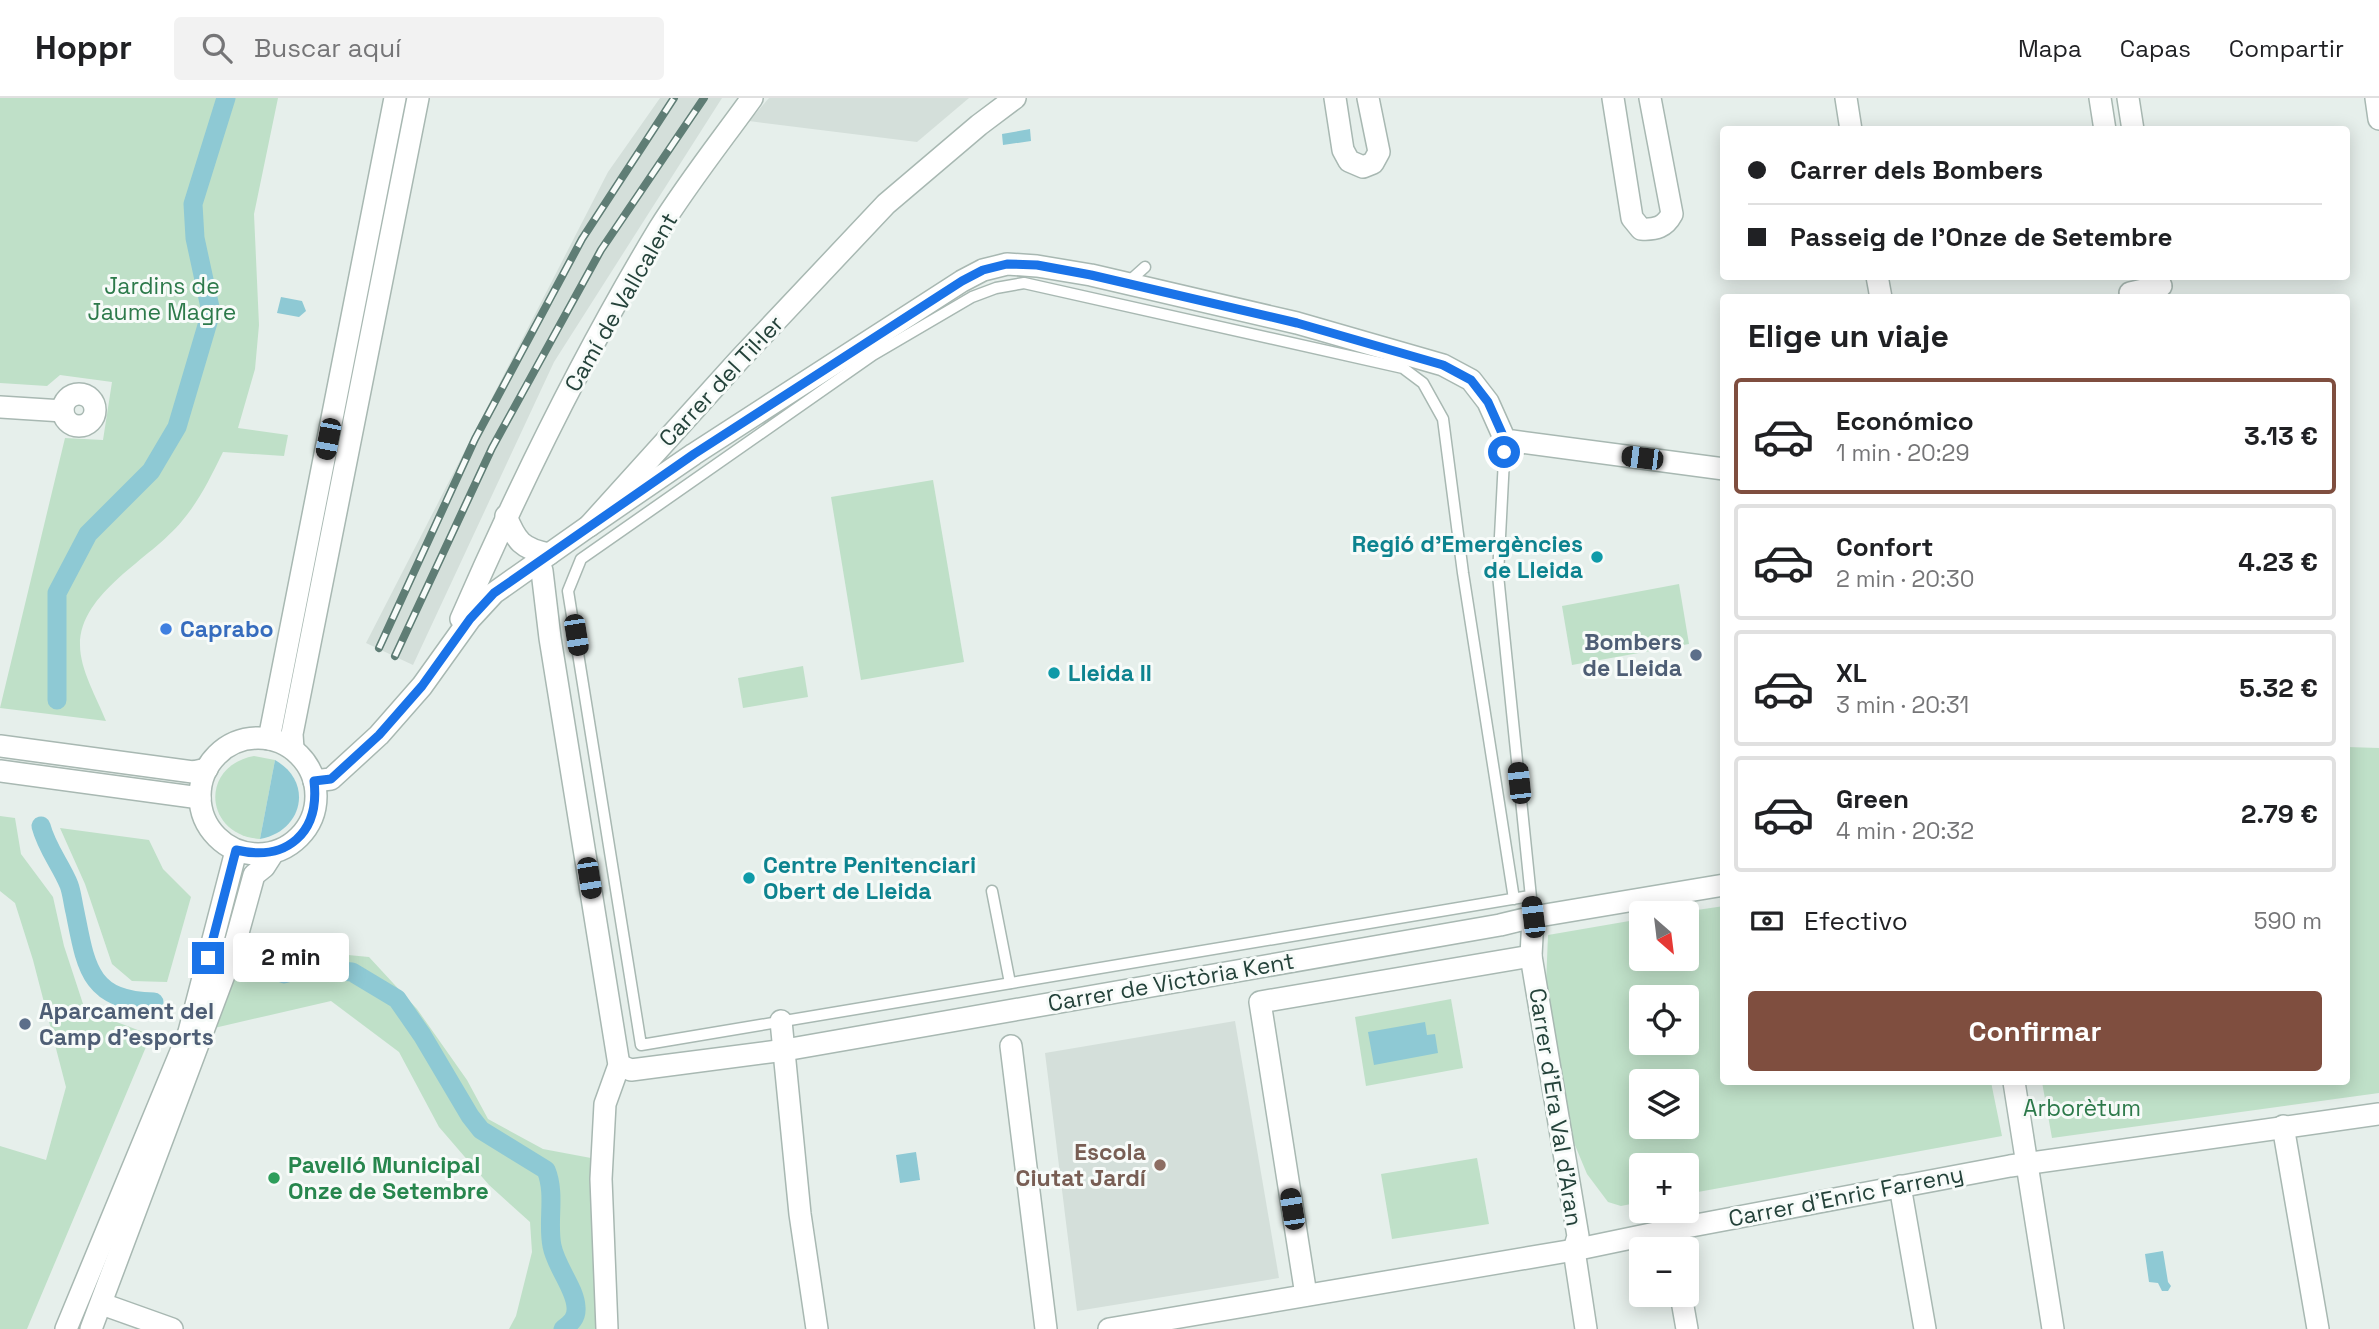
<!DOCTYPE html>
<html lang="es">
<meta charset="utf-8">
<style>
body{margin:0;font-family:"Space Grotesk",sans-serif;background:#f2f2f2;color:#202124;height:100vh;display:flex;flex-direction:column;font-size:26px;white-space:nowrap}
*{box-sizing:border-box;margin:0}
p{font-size:23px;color:#757577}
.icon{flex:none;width:38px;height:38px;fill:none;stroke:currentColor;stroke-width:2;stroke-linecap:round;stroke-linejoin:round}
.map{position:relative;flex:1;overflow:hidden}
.sheet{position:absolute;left:1720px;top:196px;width:630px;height:791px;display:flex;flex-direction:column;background:#fff;border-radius:7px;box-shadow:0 4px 18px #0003}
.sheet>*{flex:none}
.guide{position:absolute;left:1720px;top:28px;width:630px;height:154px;border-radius:7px;box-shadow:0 4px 18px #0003;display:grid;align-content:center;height:154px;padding:0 28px;background:#fff}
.needle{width:46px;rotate:152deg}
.fabs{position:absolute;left:1629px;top:803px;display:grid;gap:14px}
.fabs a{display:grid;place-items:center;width:70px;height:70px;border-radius:7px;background:#fff;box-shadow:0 4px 18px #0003;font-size:35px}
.end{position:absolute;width:32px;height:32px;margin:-16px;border:9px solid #1a73e8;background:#fff;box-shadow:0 0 0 4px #fff}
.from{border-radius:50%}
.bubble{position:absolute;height:49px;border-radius:7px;background:#fff;box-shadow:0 4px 18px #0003;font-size:23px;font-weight:700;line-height:49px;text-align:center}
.car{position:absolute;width:21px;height:42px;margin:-21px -10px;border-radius:9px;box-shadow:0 0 5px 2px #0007;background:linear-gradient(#222 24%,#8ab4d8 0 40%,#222 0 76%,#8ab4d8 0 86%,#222 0)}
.guide b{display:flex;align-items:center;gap:24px;height:66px;font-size:26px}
.guide b+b{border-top:2px solid #e0e0e0}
.guide i{width:18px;height:18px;background:#202124}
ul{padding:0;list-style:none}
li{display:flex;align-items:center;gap:21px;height:116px;margin:0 14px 10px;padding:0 14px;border:4px solid #e0e0e0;border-radius:7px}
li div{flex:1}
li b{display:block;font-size:26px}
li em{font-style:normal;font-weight:700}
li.selected{border-color:#7f4e3f}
li>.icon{width:63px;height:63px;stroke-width:1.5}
h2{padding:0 28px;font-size:32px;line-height:84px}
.pay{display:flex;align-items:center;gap:18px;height:77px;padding:0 28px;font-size:26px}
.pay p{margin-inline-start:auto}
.button{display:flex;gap:14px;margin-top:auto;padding:14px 28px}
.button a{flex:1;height:80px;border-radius:7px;background:#7f4e3f;color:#fff;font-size:28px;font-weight:700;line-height:80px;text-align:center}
header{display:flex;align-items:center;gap:42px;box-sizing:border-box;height:98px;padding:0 35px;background:#fff;border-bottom:2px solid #e0e0e0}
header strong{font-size:33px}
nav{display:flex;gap:38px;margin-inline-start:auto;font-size:24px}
.search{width:490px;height:63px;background:#f2f2f2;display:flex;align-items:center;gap:18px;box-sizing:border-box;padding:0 24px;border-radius:7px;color:#757577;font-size:26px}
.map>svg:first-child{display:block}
</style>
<header>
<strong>Hoppr</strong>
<div class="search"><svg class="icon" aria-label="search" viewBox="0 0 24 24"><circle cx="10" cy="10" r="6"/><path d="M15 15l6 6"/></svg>Buscar aquí</div>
<nav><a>Mapa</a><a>Capas</a><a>Compartir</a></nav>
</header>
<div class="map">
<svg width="2379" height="1231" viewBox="0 0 2379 1231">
<rect width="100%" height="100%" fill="#e6efeb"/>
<g fill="#d4dfda">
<polygon points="660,0 722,0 554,264 413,567 366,545 608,74"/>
<polygon points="769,0 969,0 917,44 749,23"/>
<polygon points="1235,923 1279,1180 1077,1213 1045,955"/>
</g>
<g fill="#bfe0c8" fill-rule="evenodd">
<path d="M0,0H278L254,116L259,227L255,271L238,330L288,337L284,358L223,354C211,378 200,402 182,423C150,462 80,494 80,547C80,572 97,600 106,623L0,610L65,340L103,342L112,284L60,277L47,288L0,285Z"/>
<polygon points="933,382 964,564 861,582 831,399"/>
<polygon points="1679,486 1689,546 1572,567 1562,508"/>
<polygon points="803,568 808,599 743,610 738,580"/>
<polygon points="2347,649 2379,650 2379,995 2052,1040 2042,984 2347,984"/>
<path d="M254,658L275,662L260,741C204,737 199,668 254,658Z"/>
<polygon points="0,718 15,720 21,756 53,799 64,848 85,912 151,937 27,1231 0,1231 0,1048 46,1062 66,989 33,862 15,805 0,793"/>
<polygon points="60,730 149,742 163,771 191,799 167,884 132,883 112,866 85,786"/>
<path d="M1724,808V984H1991L2002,1038L1687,1096V1068H1642L1641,1104L1621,1108L1608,1104L1587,1076L1572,1040L1546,887L1548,837L1641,821L1642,861H1687V816L1677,815ZM1642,900H1687V945H1642ZM1642,984H1687V1029H1642Z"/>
<polygon points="306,853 369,859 417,911 467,982 488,1021 543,1051 591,1060 608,1231 509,1231 516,1218 532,1154 530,1124 489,1087 439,1029 399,954 331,903 210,931 238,855"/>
<polygon points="1451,901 1463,970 1366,988 1355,919"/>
<polygon points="1477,1060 1489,1126 1392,1141 1381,1076"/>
</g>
<g fill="#8ec9d4">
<polygon points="1030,31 1031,43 1003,47 1002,36"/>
<polygon points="281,199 302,203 306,213 299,219 277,215"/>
<path d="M275,662C314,684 303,733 260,741Z"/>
<polygon points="1425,924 1427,937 1435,936 1438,955 1374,967 1368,934"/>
<polygon points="916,1054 920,1082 900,1085 896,1057"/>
<polygon points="2163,1153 2168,1184 2171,1188 2168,1193 2162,1193 2158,1185 2149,1184 2145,1156"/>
</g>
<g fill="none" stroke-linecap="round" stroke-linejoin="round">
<g stroke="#8ec9d4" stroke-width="19">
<polyline points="57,602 57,495 88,436 151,373 177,329 211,214 195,140 193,106 226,0"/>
<path d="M41,728C47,751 61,767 69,787C72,795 73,806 75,814C86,869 89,903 154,904"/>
<path d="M284,876L304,870L352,874L397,901L422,937L470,1018L481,1032L546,1072C556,1096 547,1124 552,1148C556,1169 575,1190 576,1209C577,1220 571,1225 563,1231"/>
</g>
<defs>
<g id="lane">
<polyline points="1126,186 1145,169"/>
<polyline points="1505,342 1498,477 1533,819"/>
<polyline points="992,793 1010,885"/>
<polyline points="1514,801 1463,475 1443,321 1423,285 1403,270 1024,185 996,190 972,199 873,257 581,461 568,493 641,947 1530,798"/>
</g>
<g id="street">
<polyline points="1335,0 1343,52 1349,63 1363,69 1373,65 1379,54 1368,0"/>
<path d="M1613,0L1632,120L1641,131C1656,132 1665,129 1672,116L1650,0"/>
<polyline points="1846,0 1851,32"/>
<polyline points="2100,0 2105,32"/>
<polyline points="2128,0 2133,32"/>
<polyline points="2376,0 2379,21"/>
<polyline points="1877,178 1881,200"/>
<polyline points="2130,195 2161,188"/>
<circle cx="79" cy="312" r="16"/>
<polyline points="0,309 63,313"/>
<path d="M506,418C516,443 522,451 549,456"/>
<polyline points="589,428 694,356 962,183 983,172 1007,166 1037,168 1091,177 1297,225 1443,267 1471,282 1488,304 1505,342 1724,371"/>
<polyline points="539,463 542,473 550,540 619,967 605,1006 601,1081 607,1231"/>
<path d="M461,521C519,388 584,255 659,131C687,86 721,43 752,0"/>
<circle cx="258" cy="698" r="58"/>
<polyline points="269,641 395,0"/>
<polyline points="0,648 193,674 207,671"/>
<polyline points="293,651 292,636 418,0"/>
<polyline points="0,673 200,700"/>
<polyline points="314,683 331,681 379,637 422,588 470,521 494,495 589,428 739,262 886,106 979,27 1015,0"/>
<polyline points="1533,819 1531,858 1578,1138 1574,1152 1586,1231"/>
<polyline points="781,923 800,1116 817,1231"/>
<polyline points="1011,948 1046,1231"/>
<polyline points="619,967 631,972 785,952 1500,827 1533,819 1724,787"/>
<polyline points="2014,984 2053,1231"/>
<polyline points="2283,1028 2318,1231"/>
<polyline points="1900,1088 1925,1231"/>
<polyline points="1306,1197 1260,904 1531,858"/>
<polyline points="1681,1197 1687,1231"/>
<polyline points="102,1206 172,1231"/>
<polyline points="66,1231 189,934 236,753"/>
<polyline points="91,1231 233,853 254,777 264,769 273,755"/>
<polyline points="1109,1231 1574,1152 1670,1132 2010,1068 2379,1016"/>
</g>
</defs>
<use href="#lane" stroke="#a8b8b2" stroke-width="13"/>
<use href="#street" stroke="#a8b8b2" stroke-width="24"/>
<use href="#lane" stroke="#fff" stroke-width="10"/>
<use href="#street" stroke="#fff" stroke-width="21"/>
<defs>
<g id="rail">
<polyline points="379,550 475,341 582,141 674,0"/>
<polyline points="395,558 492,350 601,152 704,0"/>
</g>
</defs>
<use href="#rail" stroke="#5f7d75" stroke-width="8"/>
<use href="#rail" stroke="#f7fbf9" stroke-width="5" stroke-dasharray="16" stroke-linecap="butt"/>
</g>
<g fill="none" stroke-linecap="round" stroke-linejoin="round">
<path stroke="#1a73e8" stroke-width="9" d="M208,860L236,752C287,764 320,735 314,683L331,681L379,637L422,588L470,521L494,495L694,356L962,183L983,172L1007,166L1037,167L1091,177L1297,225L1443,267L1471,282L1488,304L1505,342L1504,354"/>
</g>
<g fill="#0f9aa8" stroke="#f7fbf9" stroke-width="2.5">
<circle cx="1597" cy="459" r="7"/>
<circle cx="1054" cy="575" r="7"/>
<circle cx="749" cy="780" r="7"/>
</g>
<circle fill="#3f7fe0" stroke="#f7fbf9" stroke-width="2.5" cx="166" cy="531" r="7"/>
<g fill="#5c6f8a" stroke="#f7fbf9" stroke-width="2.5">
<circle cx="1696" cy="557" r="7"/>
<circle cx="25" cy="926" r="7"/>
</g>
<circle fill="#8d6e63" stroke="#f7fbf9" stroke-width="2.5" cx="1160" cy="1067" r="7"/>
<circle fill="#2e9e5b" stroke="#f7fbf9" stroke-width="2.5" cx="274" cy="1080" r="7"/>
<g text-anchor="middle" stroke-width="6" stroke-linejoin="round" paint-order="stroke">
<g font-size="23" fill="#2d7a4b" stroke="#f7fbf9">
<text x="162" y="196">Jardins de<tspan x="162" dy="26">Jaume Magre</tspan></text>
<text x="2082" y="1018">Arborètum</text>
</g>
<g font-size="23" fill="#24423a" stroke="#f7fbf9">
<text transform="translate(621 204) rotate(-60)" y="8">Camí de Vallcalent</text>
<text transform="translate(721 283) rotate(-47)" y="8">Carrer del Til·ler</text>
<text transform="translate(1171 884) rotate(-10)" y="8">Carrer de Victòria Kent</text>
<text transform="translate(1556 1009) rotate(81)" y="8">Carrer d'Era Val d'Aran</text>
<text transform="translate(1846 1098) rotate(-11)" y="8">Carrer d'Enric Farreny</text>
</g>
<g font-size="23" font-weight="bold" fill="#0d838f" stroke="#f7fbf9" text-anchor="start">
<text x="1583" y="454" text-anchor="end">Regió d'Emergències<tspan x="1583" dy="26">de Lleida</tspan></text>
<text x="1068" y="583">Lleida II</text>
<text x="763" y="775">Centre Penitenciari<tspan x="763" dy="26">Obert de Lleida</tspan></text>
</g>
<g font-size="23" font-weight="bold" fill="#366cbe" stroke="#f7fbf9" text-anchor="start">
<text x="180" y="539">Caprabo</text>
</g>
<g font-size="23" font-weight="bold" fill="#4e5e75" stroke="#f7fbf9" text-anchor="end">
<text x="1682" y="552">Bombers<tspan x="1682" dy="26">de Lleida</tspan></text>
<text x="39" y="921" text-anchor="start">Aparcament del<tspan x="39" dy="26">Camp d'esports</tspan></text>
</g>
<g font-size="23" font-weight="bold" fill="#785e54" stroke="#f7fbf9" text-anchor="end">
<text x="1146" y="1062">Escola<tspan x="1146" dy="26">Ciutat Jardí</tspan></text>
</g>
<g font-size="23" font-weight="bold" fill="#27864d" stroke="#f7fbf9" text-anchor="start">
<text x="288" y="1075">Pavelló Municipal<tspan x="288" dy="26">Onze de Setembre</tspan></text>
</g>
</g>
</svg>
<div class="fabs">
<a><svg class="needle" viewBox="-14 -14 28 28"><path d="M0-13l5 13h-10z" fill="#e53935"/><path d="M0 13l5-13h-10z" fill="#757577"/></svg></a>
<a><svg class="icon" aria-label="locate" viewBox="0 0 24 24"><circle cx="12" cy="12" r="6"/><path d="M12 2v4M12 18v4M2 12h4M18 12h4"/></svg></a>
<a><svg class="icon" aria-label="layers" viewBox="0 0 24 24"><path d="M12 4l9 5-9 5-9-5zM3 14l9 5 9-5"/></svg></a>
<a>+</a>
<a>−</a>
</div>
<i class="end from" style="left:1504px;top:354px"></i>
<i class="end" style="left:208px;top:860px"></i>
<div class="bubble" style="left:233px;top:835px;width:116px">2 min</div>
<i class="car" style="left:328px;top:341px;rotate:191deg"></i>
<i class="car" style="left:1642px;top:360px;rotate:277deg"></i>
<i class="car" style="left:576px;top:537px;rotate:171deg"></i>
<i class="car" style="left:1519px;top:685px;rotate:354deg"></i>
<i class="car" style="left:589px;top:780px;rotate:171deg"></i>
<i class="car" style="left:1533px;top:819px;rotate:353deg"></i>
<i class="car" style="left:1292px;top:1111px;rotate:351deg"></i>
<div class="guide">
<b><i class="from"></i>Carrer dels Bombers</b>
<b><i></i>Passeig de l'Onze de Setembre</b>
</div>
<section class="sheet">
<h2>Elige un viaje</h2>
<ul>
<li class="selected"><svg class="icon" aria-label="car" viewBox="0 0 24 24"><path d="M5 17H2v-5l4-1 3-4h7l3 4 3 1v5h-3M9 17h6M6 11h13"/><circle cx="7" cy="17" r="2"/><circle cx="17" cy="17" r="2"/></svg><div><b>Económico</b><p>1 min · 20:29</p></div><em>3.13 €</em></li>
<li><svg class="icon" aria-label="car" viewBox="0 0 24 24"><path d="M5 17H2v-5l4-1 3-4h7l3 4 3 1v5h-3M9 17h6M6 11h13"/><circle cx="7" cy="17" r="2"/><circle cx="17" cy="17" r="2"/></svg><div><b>Confort</b><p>2 min · 20:30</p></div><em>4.23 €</em></li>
<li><svg class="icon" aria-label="car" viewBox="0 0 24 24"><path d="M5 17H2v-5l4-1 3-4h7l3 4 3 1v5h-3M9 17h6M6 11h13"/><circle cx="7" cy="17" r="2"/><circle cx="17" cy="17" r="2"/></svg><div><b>XL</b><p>3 min · 20:31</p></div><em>5.32 €</em></li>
<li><svg class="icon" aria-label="car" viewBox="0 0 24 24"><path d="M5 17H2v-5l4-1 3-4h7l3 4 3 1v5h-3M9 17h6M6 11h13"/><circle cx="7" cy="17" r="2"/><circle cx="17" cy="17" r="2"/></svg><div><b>Green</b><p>4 min · 20:32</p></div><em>2.79 €</em></li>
</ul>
<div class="pay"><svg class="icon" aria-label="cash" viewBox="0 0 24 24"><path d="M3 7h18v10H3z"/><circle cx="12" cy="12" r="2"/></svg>Efectivo<p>590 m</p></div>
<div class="button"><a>Confirmar</a></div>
</section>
</div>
